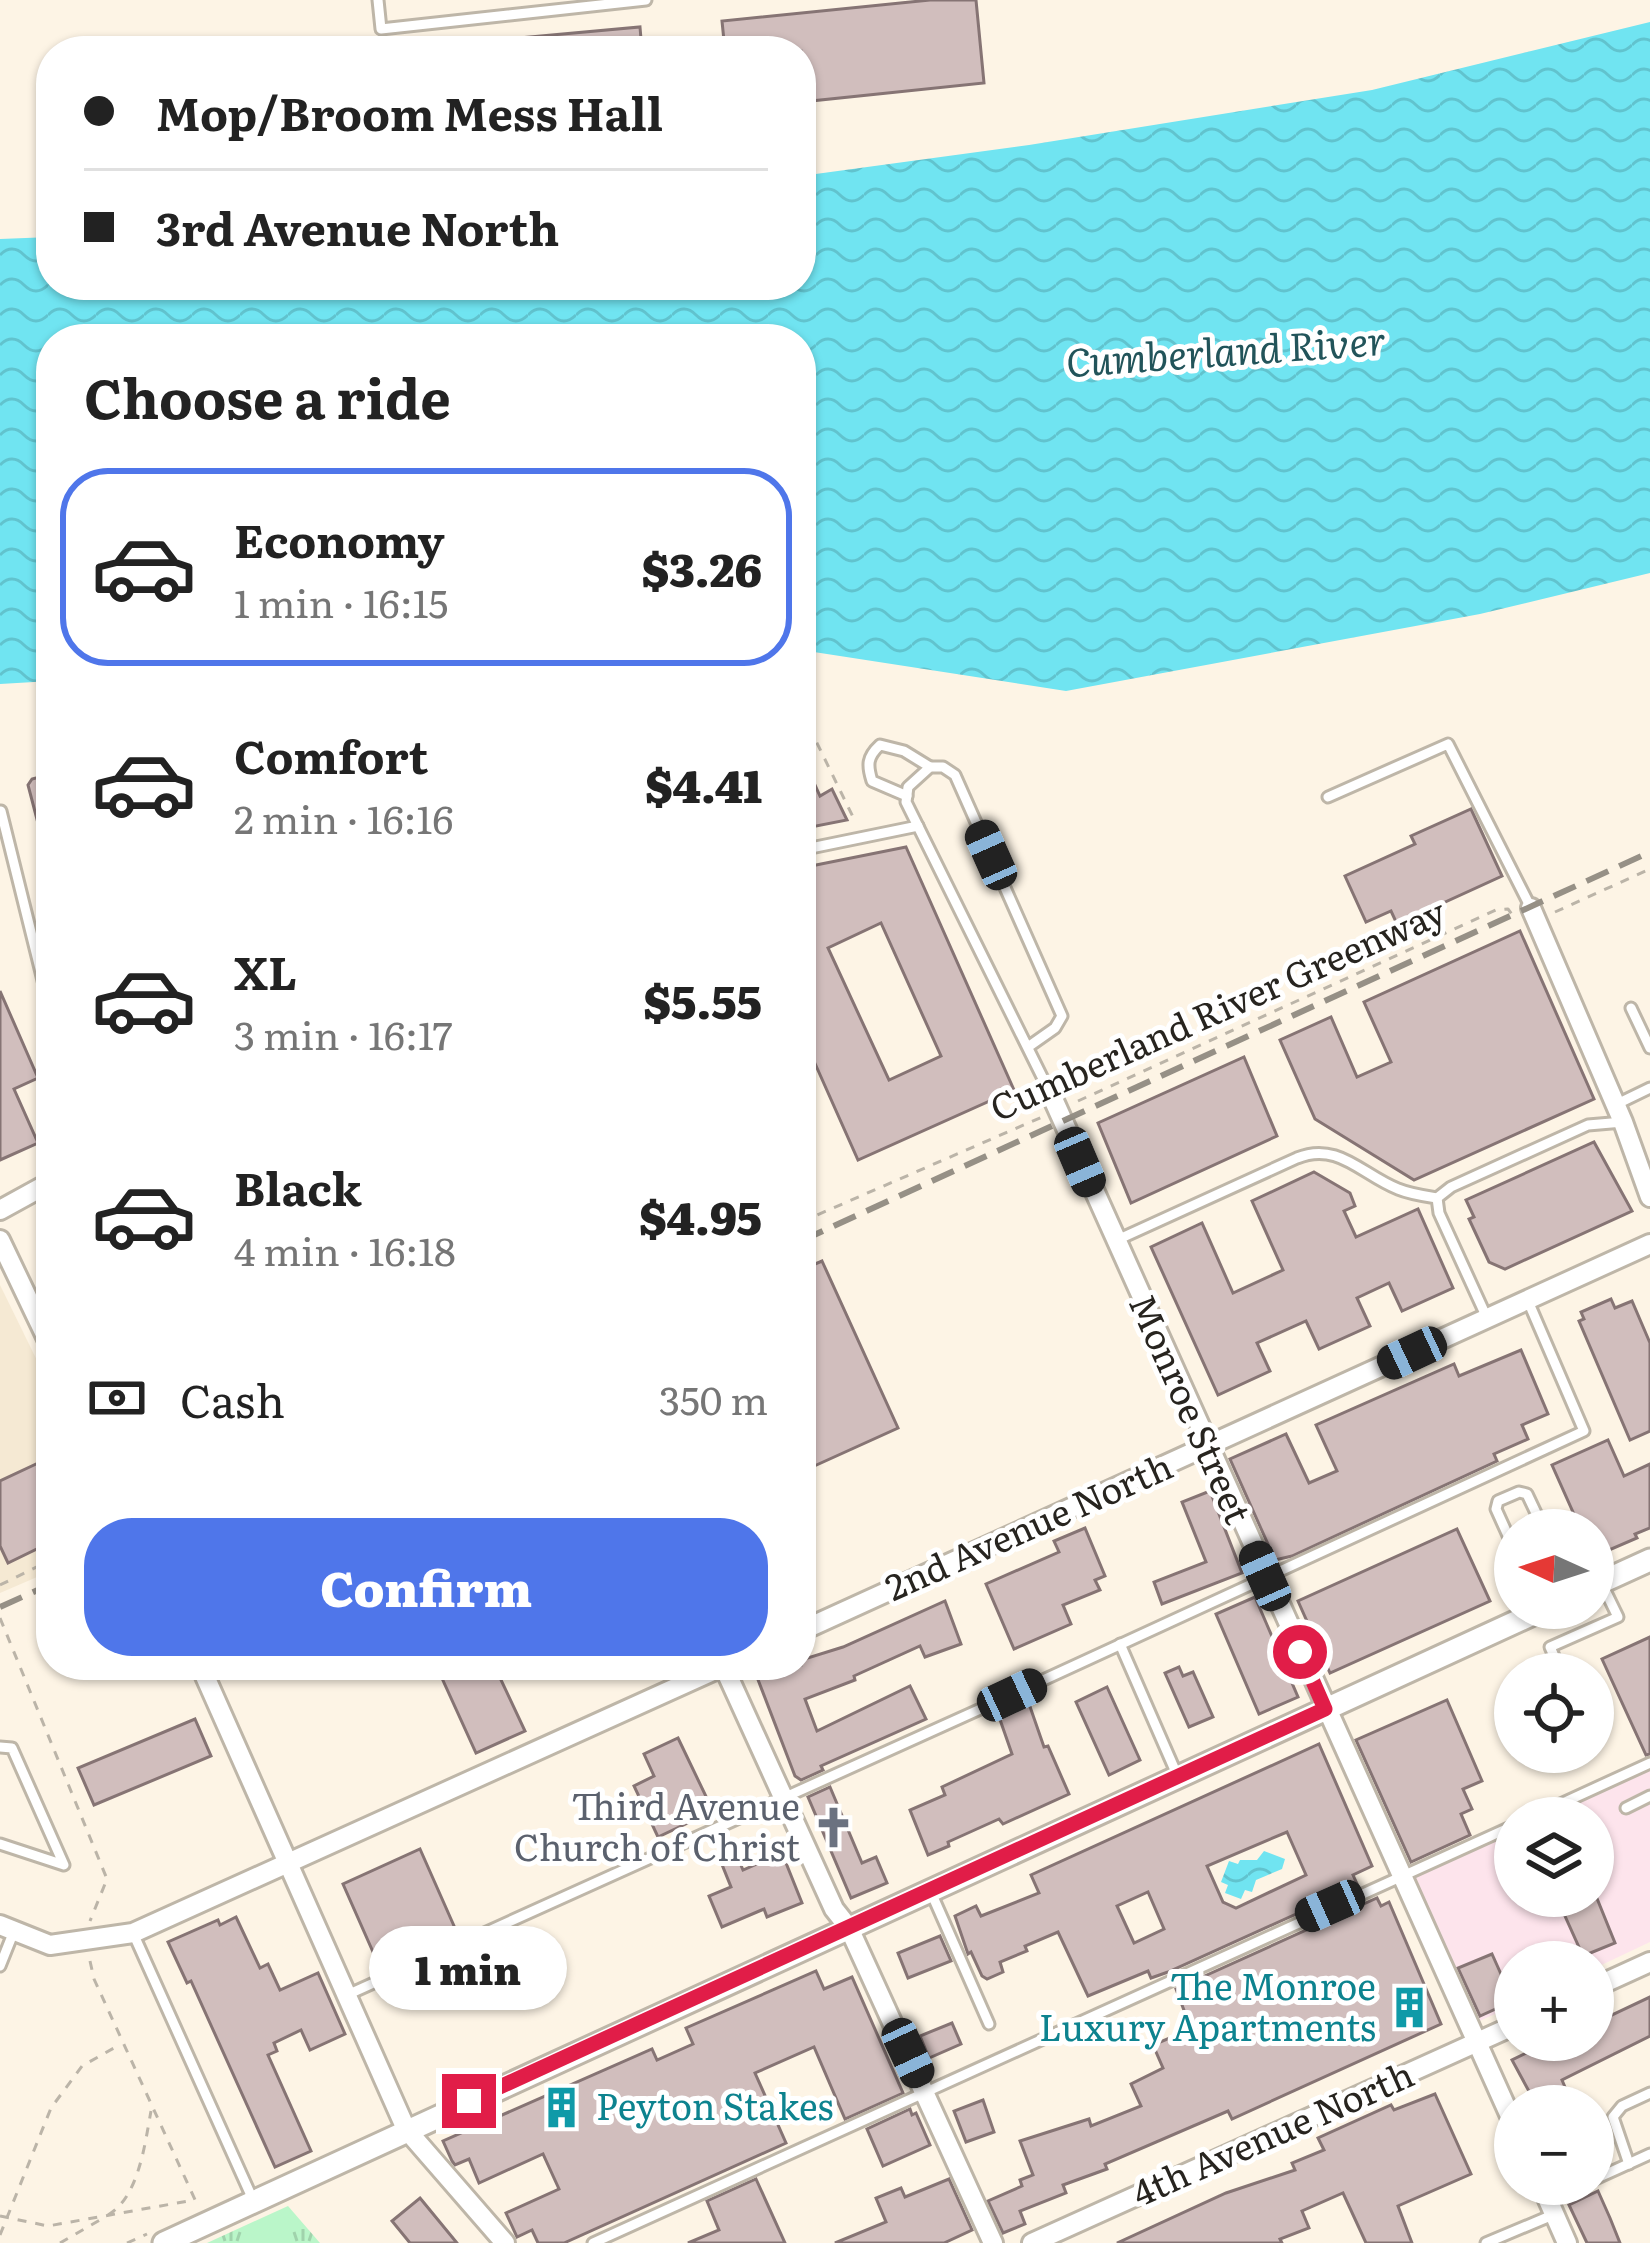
<!DOCTYPE html>
<meta charset="utf-8">
<style>
body{margin:0;font-family:Literata,serif;background:#f6f6f6;color:#222;height:100vh;display:flex;flex-direction:column;font-size:45px;white-space:nowrap}
*{box-sizing:border-box;margin:0}
p{font-size:39px;color:#767676}
.icon{flex:none;width:66px;height:66px;fill:none;stroke:currentColor;stroke-width:2;stroke-linecap:round;stroke-linejoin:round}
.map{position:relative;flex:1;overflow:hidden}
.sheet{position:absolute;left:36px;top:324px;width:780px;height:1356px;display:flex;flex-direction:column;background:#fff;border-radius:48px;box-shadow:0 3px 9px #0004}
.sheet>*{flex:none}
.hud{position:absolute;left:36px;top:36px;width:780px;height:264px;border-radius:48px;box-shadow:0 3px 9px #0004;display:grid;align-content:center;height:264px;padding:0 48px;background:#fff}
.needle{width:78px;rotate:273deg}
.fabs{position:absolute;left:1494px;top:1509px;display:grid;gap:24px}
.fabs a{display:grid;place-items:center;width:120px;height:120px;border-radius:50%;background:#fff;box-shadow:0 3px 9px #0004;font-size:60px}
.end{position:absolute;width:54px;height:54px;margin:-27px;border:15px solid #e11d48;background:#fff;box-shadow:0 0 0 6px #fff}
.from{border-radius:50%}
.bubble{position:absolute;height:84px;border-radius:42px;background:#fff;box-shadow:0 3px 9px #0004;font-size:39px;font-weight:800;line-height:84px;text-align:center}
.car{position:absolute;width:36px;height:72px;margin:-36px -18px;border-radius:15px;box-shadow:0 0 9px 3px #0007;background:linear-gradient(#222 24%,#8ab4d8 0 40%,#222 0 76%,#8ab4d8 0 86%,#222 0)}
.hud b{display:flex;align-items:center;gap:42px;height:114px;font-size:45px}
.hud b+b{border-top:3px solid #e0e0e0}
.hud i{width:30px;height:30px;background:#222}
ul{padding:0;list-style:none}
li{display:flex;align-items:center;gap:36px;height:198px;margin:0 24px 18px;padding:0 24px;border:6px solid transparent;border-radius:48px}
li div{flex:1}
li b{display:block;font-size:45px}
li em{font-style:normal;font-weight:800}
li.selected{border-color:#4f76ea}
li>.icon{width:108px;height:108px;stroke-width:1.5}
h2{padding:0 48px;font-size:54px;line-height:144px}
.pay{display:flex;align-items:center;gap:30px;height:132px;padding:0 48px;font-size:45px}
.pay p{margin-inline-start:auto}
.cta{display:flex;gap:24px;margin-top:auto;padding:24px 48px}
.cta a{flex:1;height:138px;border-radius:48px;background:#4f76ea;color:#fff;font-size:48px;font-weight:800;line-height:138px;text-align:center}
.map>svg:first-child{display:block}
</style>
<div class="map">
<svg width="1650" height="2243" viewBox="0 0 1650 2243">
<defs>
<pattern id="grass-tufts" width="24" height="20" patternUnits="userSpaceOnUse" patternTransform="scale(3)"><rect width="24" height="20" fill="#baf6c9"/><path d="M3 7l-1-3M5 7V3M7 7l1-3M15 17l-1-3M17 17v-4M19 17l1-3" fill="none" stroke="#a0d3ac"/></pattern>
<pattern id="water-waves" width="16" height="10" patternUnits="userSpaceOnUse" patternTransform="scale(3)"><rect width="16" height="10" fill="#70e4f1"/><path d="M0 5q4-4 8 0t8 0" fill="none" stroke="#61c3ce"/></pattern>
</defs>
<rect width="100%" height="100%" fill="#fdf4e5"/>
<polygon fill="#fde4ec" points="1650,1766 1650,1942 1593,1969 1593,1962 1515,1962 1515,2005 1475,2023 1410,1877 1515,1829 1515,1896 1593,1896 1593,1818 1538,1818"/>
<polygon fill="#f5e9d3" points="0,1285 51,1389 51,1571 0,1593"/>
<polygon fill="url(#grass-tufts)" points="288,2206 320,2243 207,2243"/>
<g fill="url(#water-waves)">
<polygon points="1650,22 1650,573 1480,614 1066,691 801,650 801,339 51,339 51,681 0,684 0,239 51,237 51,285 801,285 801,176 1029,145 1372,90"/>
<polygon points="1264,1851 1285,1859 1282,1869 1256,1880 1252,1892 1245,1890 1241,1899 1225,1893 1228,1885 1221,1882 1229,1861 1238,1864 1240,1860 1257,1860"/>
</g>
<g fill="#d1bebd" stroke="#867474" stroke-width="3" fill-rule="evenodd">
<polygon points="930,0 976,0 984,83 801,102 801,51 725,51 722,21"/>
<polygon points="640,27 642,51 497,51 496,40"/>
<polygon points="801,754 820,796 832,789 847,820 801,829"/>
<polygon points="51,774 51,853 46,854 28,785 32,779"/>
<polygon points="1471,809 1502,876 1397,924 1391,911 1366,922 1345,876 1415,844 1411,836"/>
<path d="M906,847L1014,1090L858,1160L801,1032V868ZM881,923L941,1056L889,1080L828,948Z"/>
<polygon points="1520,931 1594,1099 1414,1180 1315,1119 1280,1040 1331,1017 1357,1077 1391,1062 1364,1002"/>
<polygon points="0,991 38,1078 14,1089 38,1143 0,1160"/>
<polygon points="1244,1057 1277,1136 1131,1203 1098,1123"/>
<polygon points="1594,1142 1632,1211 1505,1269 1489,1262 1469,1219 1474,1217 1466,1200"/>
<polygon points="1314,1172 1350,1193 1355,1206 1344,1211 1356,1237 1418,1209 1453,1288 1402,1311 1389,1283 1357,1298 1370,1326 1319,1349 1306,1321 1257,1343 1270,1371 1218,1395 1151,1247 1202,1223 1233,1293 1283,1270 1252,1201"/>
<polygon points="822,1261 898,1428 801,1472 801,1270"/>
<polygon points="1611,1299 1615,1308 1632,1301 1650,1343 1650,1431 1630,1440 1579,1321 1584,1319 1581,1312"/>
<polygon points="1521,1350 1548,1414 1522,1425 1528,1439 1494,1454 1497,1461 1292,1556 1275,1560 1230,1459 1286,1434 1309,1483 1337,1471 1316,1425 1454,1364 1459,1376"/>
<polygon points="1608,1440 1624,1476 1650,1464 1650,1528 1635,1534 1637,1538 1593,1557 1593,1530 1581,1530 1552,1465"/>
<polygon points="51,1457 51,1542 8,1563 0,1546 0,1481"/>
<polygon points="1210,1491 1242,1573 1162,1604 1154,1582 1206,1562 1182,1502"/>
<polygon points="1085,1528 1105,1576 1095,1580 1100,1590 1063,1605 1071,1624 1014,1649 986,1584 1059,1552 1054,1541"/>
<polygon points="1457,1529 1490,1601 1330,1673 1298,1601"/>
<polygon points="1255,1597 1298,1697 1259,1714 1216,1614"/>
<polygon points="945,1601 961,1644 925,1657 920,1646 854,1676 855,1680 805,1699 817,1731 910,1686 926,1719 821,1766 823,1770 801,1780 795,1776 757,1677 787,1665 801,1665 801,1660 843,1647"/>
<polygon points="1650,1637 1650,1754 1646,1755 1602,1659"/>
<polygon points="436,1665 494,1665 525,1731 476,1753"/>
<polygon points="1179,1667 1183,1676 1193,1672 1213,1717 1189,1727 1165,1673"/>
<polygon points="1107,1687 1140,1760 1109,1775 1076,1702"/>
<polygon points="1027,1698 1044,1747 1048,1746 1069,1794 1003,1824 999,1819 948,1842 949,1846 928,1855 910,1810 945,1795 942,1787 1012,1754 997,1711"/>
<polygon points="1447,1700 1482,1781 1463,1789 1472,1809 1461,1814 1470,1835 1411,1862 1356,1740"/>
<polygon points="195,1719 211,1756 94,1805 78,1768"/>
<polygon points="678,1738 713,1811 658,1837 634,1786 654,1776 644,1754"/>
<path d="M1319,1744L1372,1866L1353,1875L1358,1886L1168,1972L1151,1978L1148,1971L1088,1996L1058,1932L1025,1946L1027,1951L1000,1962L1003,1972L987,1979L982,1976L971,1952L968,1954L955,1916L976,1906L981,1916L1039,1893L1031,1875ZM1287,1832L1306,1875L1236,1908L1223,1902L1207,1866ZM1148,1892L1164,1929L1134,1943L1117,1906Z"/>
<polygon points="830,1787 862,1863 876,1857 887,1883 851,1898 808,1797"/>
<polygon points="420,1849 458,1935 381,1970 343,1884"/>
<polygon points="782,1853 802,1903 767,1917 764,1909 722,1927 709,1896 731,1887 721,1862 737,1856 743,1870"/>
<polygon points="1556,1896 1596,1896 1615,1943 1583,1956"/>
<polygon points="1377,1898 1381,1906 1389,1902 1441,2024 1232,2119 1228,2111 1105,2164 1107,2169 1063,2185 1066,2193 1020,2211 1025,2224 1003,2233 988,2201 1022,2186 1020,2180 1033,2175 1020,2141 1089,2119 1091,2126 1141,2106 1131,2084 1163,2068 1153,2045 1191,2029 1176,1989"/>
<polygon points="236,1917 260,1968 268,1964 280,1990 318,1973 345,2034 310,2050 301,2030 274,2043 277,2051 268,2055 311,2151 275,2167 191,1981 187,1983 168,1942 218,1920 220,1925"/>
<polygon points="940,1936 951,1961 908,1978 898,1953"/>
<polygon points="1492,1954 1513,2001 1480,2016 1458,1968"/>
<polygon points="816,1971 824,1989 852,1977 903,2093 845,2119 814,2047 755,2073 786,2143 564,2243 538,2243 532,2230 517,2237 506,2213 559,2189 543,2154 479,2183 469,2159 455,2165 452,2161 443,2141 652,2049 657,2060 693,2044 686,2028"/>
<polygon points="1650,1997 1650,2036 1562,2080 1573,2106 1537,2106 1512,2060 1553,2040 1593,2040 1593,2024"/>
<polygon points="952,2023 961,2044 929,2058 920,2036"/>
<polygon points="1435,2094 1471,2174 1398,2206 1412,2243 1366,2243 1343,2193 1302,2211 1309,2228 1280,2239 1282,2243 1117,2243 1226,2193 1295,2170 1292,2163 1324,2150 1318,2138 1391,2105 1394,2110"/>
<polygon points="983,2100 994,2132 966,2142 954,2111"/>
<polygon points="910,2109 912,2115 916,2113 930,2145 883,2166 867,2129"/>
<polygon points="756,2179 785,2243 688,2243 719,2230 707,2201"/>
<polygon points="949,2179 972,2230 944,2243 835,2243 886,2222 876,2198 901,2188 905,2197"/>
<polygon points="1598,2191 1610,2218 1620,2243 1587,2243 1569,2205"/>
<polygon points="420,2198 457,2243 410,2243 392,2221"/>
</g>
<g fill="none" stroke-linecap="round" stroke-linejoin="round">
<defs>
<g id="service">
<polyline points="378,0 381,29 646,0"/>
<path d="M907,796L872,781C867,765 867,757 880,745L904,751L930,767"/>
<polyline points="1328,797 1448,744 1531,908"/>
<polyline points="1,811 51,1013"/>
<polyline points="801,850 918,826"/>
<polyline points="1631,1008 1650,1048"/>
<polyline points="1028,1047 1055,1028 1062,1016 955,775 943,767 930,767 908,787 906,802 1054,1101"/>
<polyline points="1617,1104 1650,1088"/>
<polyline points="1437,1198 1451,1187 1588,1125 1623,1122"/>
<path d="M1117,1240L1297,1158C1338,1141 1362,1175 1398,1189C1410,1194 1424,1196 1437,1198L1439,1213L1487,1318"/>
<polyline points="1515,1551 1496,1509 1498,1501 1519,1492 1527,1494 1544,1530"/>
<polyline points="1120,1644 1178,1777"/>
<polyline points="1562,1674 1550,1647 1618,1617 1601,1582"/>
<polyline points="0,1747 12,1748 64,1865 0,1844"/>
<polyline points="1626,1808 1650,1796"/>
<polyline points="1530,1818 1650,1763"/>
<polyline points="930,1890 989,2024"/>
<polyline points="133,1933 254,2202"/>
<polyline points="0,1966 14,1931"/>
<polyline points="347,1995 976,1711 1584,1431 1528,1301"/>
<polyline points="1629,2164 1613,2117 1622,2106 1650,2093"/>
<polyline points="1593,2180 1650,2154"/>
<polyline points="1548,2200 1583,2184"/>
<polyline points="593,2243 1515,1825"/>
<polyline points="1486,2243 1555,2214"/>
</g>
<g id="minor">
<polyline points="1531,908 1623,1122 1650,1197"/>
<polyline points="1054,1101 1515,2127"/>
<polyline points="0,1210 51,1182"/>
<polyline points="0,1240 51,1347"/>
<polyline points="801,1631 1650,1244"/>
<polyline points="200,1665 406,2129 505,2243"/>
<polyline points="723,1665 834,1909 849,1928 993,2243"/>
<polyline points="0,1925 50,1945 133,1933 726,1665"/>
<polyline points="1593,1988 1650,1962"/>
<polyline points="1541,2184 1567,2243"/>
<polyline points="1032,2243 1515,2025"/>
</g>
<g id="tertiary">
<polyline points="1593,1586 1650,1560"/>
<polyline points="164,2243 1546,1608"/>
</g>
</defs>
<use href="#service" stroke="#beb6a8" stroke-width="15"/>
<use href="#minor" stroke="#beb6a8" stroke-width="24"/>
<use href="#tertiary" stroke="#beb6a8" stroke-width="27"/>
<g stroke="#bbb4a8" stroke-width="3" stroke-dasharray="9 9" stroke-linecap="butt">
<polyline points="801,739 815,739 855,821"/>
<polyline points="1555,912 1650,869"/>
<polyline points="1078,1101 1496,910 1508,909 1514,917"/>
<polyline points="801,1222 1042,1117"/>
<polyline points="0,1585 51,1560"/>
<polyline points="0,1618 107,1879 90,1921"/>
<polyline points="90,1961 94,1979 197,2204"/>
<path d="M108,2215C139,2197 145,2143 151,2111"/>
<polyline points="0,2216 48,2226 194,2200"/>
<polyline points="0,2235 51,2108 82,2066 121,2044"/>
<polyline points="60,2243 100,2220"/>
<polyline points="127,2243 147,2234"/>
</g>
<use href="#service" stroke="#fff" stroke-width="9"/>
<use href="#minor" stroke="#fff" stroke-width="18"/>
<use href="#tertiary" stroke="#fff" stroke-width="21"/>
<g stroke="#969086" stroke-width="6" stroke-dasharray="24 12" stroke-linecap="butt">
<polyline points="801,1241 1650,852"/>
<polyline points="0,1607 51,1584"/>
</g>
</g>
<g fill="none" stroke-linecap="round" stroke-linejoin="round">
<polyline stroke="#e11d48" stroke-width="15" points="469,2101 1325,1709 1300,1652"/>
</g>
<defs>
<symbol id="church-bare" viewBox="-9 -9 18 18"><path d="M-1.2-6h2.4v3.5h3.3v2.4h-3.3V6h-2.4V-.1h-3.3v-2.4h3.3Z" fill="#6b7280" stroke="#fff" stroke-width="2.5" paint-order="stroke"/></symbol>
<symbol id="building-bare" viewBox="-9 -9 18 18"><path d="M-4-6H4V6H1V3H-1V6H-4ZM-2.5-4.3h1.7v1.8h-1.7ZM.8-4.3h1.7v1.8H.8ZM-2.5-1h1.7V.8h-1.7ZM.8-1h1.7V.8H.8Z" fill="#0f9aa8" stroke="#fff" stroke-width="2.5" paint-order="stroke"/></symbol>
</defs>
<g fill-rule="evenodd">
<use href="#church-bare" x="804" y="1798" width="59" height="59"/>
<use href="#building-bare" x="1380" y="1978" width="59" height="59"/>
<use href="#building-bare" x="532" y="2078" width="59" height="59"/>
</g>
<g text-anchor="middle" stroke-width="10" stroke-linejoin="round" paint-order="stroke">
<g font-size="36" fill="#27241f" stroke="#fff">
<text transform="translate(1218 1010) rotate(-24)" y="13">Cumberland River Greenway</text>
<text transform="translate(1190 1409) rotate(66)" y="13">Monroe Street</text>
<text transform="translate(1029 1527) rotate(-24)" y="13">2nd Avenue North</text>
<text transform="translate(1273 2134) rotate(-24)" y="13">4th Avenue North</text>
</g>
<g font-size="36" fill="#5b616d" stroke="#fff" text-anchor="end">
<text x="800" y="1820">Third Avenue<tspan x="800" dy="41">Church of Christ</tspan></text>
</g>
<g font-size="36" fill="#0d838f" stroke="#fff" text-anchor="end">
<text x="1376" y="2000">The Monroe<tspan x="1376" dy="41">Luxury Apartments</tspan></text>
<text x="596" y="2120" text-anchor="start">Peyton Stakes</text>
</g>
<g font-size="39" font-style="italic" fill="#22545a" stroke="#fff">
<text transform="translate(1226 352) rotate(-4)" y="14">Cumberland River</text>
</g>
</g>
</svg>
<div class="fabs">
<a><svg class="needle" viewBox="-14 -14 28 28"><path d="M0-13l5 13h-10z" fill="#e53935"/><path d="M0 13l5-13h-10z" fill="#767676"/></svg></a>
<a><svg class="icon" aria-label="locate" viewBox="0 0 24 24"><circle cx="12" cy="12" r="6"/><path d="M12 2v4M12 18v4M2 12h4M18 12h4"/></svg></a>
<a><svg class="icon" aria-label="layers" viewBox="0 0 24 24"><path d="M12 4l9 5-9 5-9-5zM3 14l9 5 9-5"/></svg></a>
<a>+</a>
<a>−</a>
</div>
<i class="end from" style="left:1300px;top:1652px"></i>
<i class="end" style="left:469px;top:2101px"></i>
<div class="bubble" style="left:369px;top:1926px;width:198px">1 min</div>
<i class="car" style="left:991px;top:855px;rotate:336deg"></i>
<i class="car" style="left:1080px;top:1162px;rotate:157deg"></i>
<i class="car" style="left:1412px;top:1353px;rotate:245deg"></i>
<i class="car" style="left:1265px;top:1576px;rotate:336deg"></i>
<i class="car" style="left:1012px;top:1695px;rotate:65deg"></i>
<i class="car" style="left:1330px;top:1906px;rotate:246deg"></i>
<i class="car" style="left:908px;top:2053px;rotate:155deg"></i>
<div class="hud">
<b><i class="from"></i>Mop/Broom Mess Hall</b>
<b><i></i>3rd Avenue North</b>
</div>
<section class="sheet">
<h2>Choose a ride</h2>
<ul>
<li class="selected"><svg class="icon" aria-label="car" viewBox="0 0 24 24"><path d="M5 17H2v-5l4-1 3-4h7l3 4 3 1v5h-3M9 17h6M6 11h13"/><circle cx="7" cy="17" r="2"/><circle cx="17" cy="17" r="2"/></svg><div><b>Economy</b><p>1 min · 16:15</p></div><em>$3.26</em></li>
<li><svg class="icon" aria-label="car" viewBox="0 0 24 24"><path d="M5 17H2v-5l4-1 3-4h7l3 4 3 1v5h-3M9 17h6M6 11h13"/><circle cx="7" cy="17" r="2"/><circle cx="17" cy="17" r="2"/></svg><div><b>Comfort</b><p>2 min · 16:16</p></div><em>$4.41</em></li>
<li><svg class="icon" aria-label="car" viewBox="0 0 24 24"><path d="M5 17H2v-5l4-1 3-4h7l3 4 3 1v5h-3M9 17h6M6 11h13"/><circle cx="7" cy="17" r="2"/><circle cx="17" cy="17" r="2"/></svg><div><b>XL</b><p>3 min · 16:17</p></div><em>$5.55</em></li>
<li><svg class="icon" aria-label="car" viewBox="0 0 24 24"><path d="M5 17H2v-5l4-1 3-4h7l3 4 3 1v5h-3M9 17h6M6 11h13"/><circle cx="7" cy="17" r="2"/><circle cx="17" cy="17" r="2"/></svg><div><b>Black</b><p>4 min · 16:18</p></div><em>$4.95</em></li>
</ul>
<div class="pay"><svg class="icon" aria-label="cash" viewBox="0 0 24 24"><path d="M3 7h18v10H3z"/><circle cx="12" cy="12" r="2"/></svg>Cash<p>350 m</p></div>
<div class="cta"><a>Confirm</a></div>
</section>
</div>
